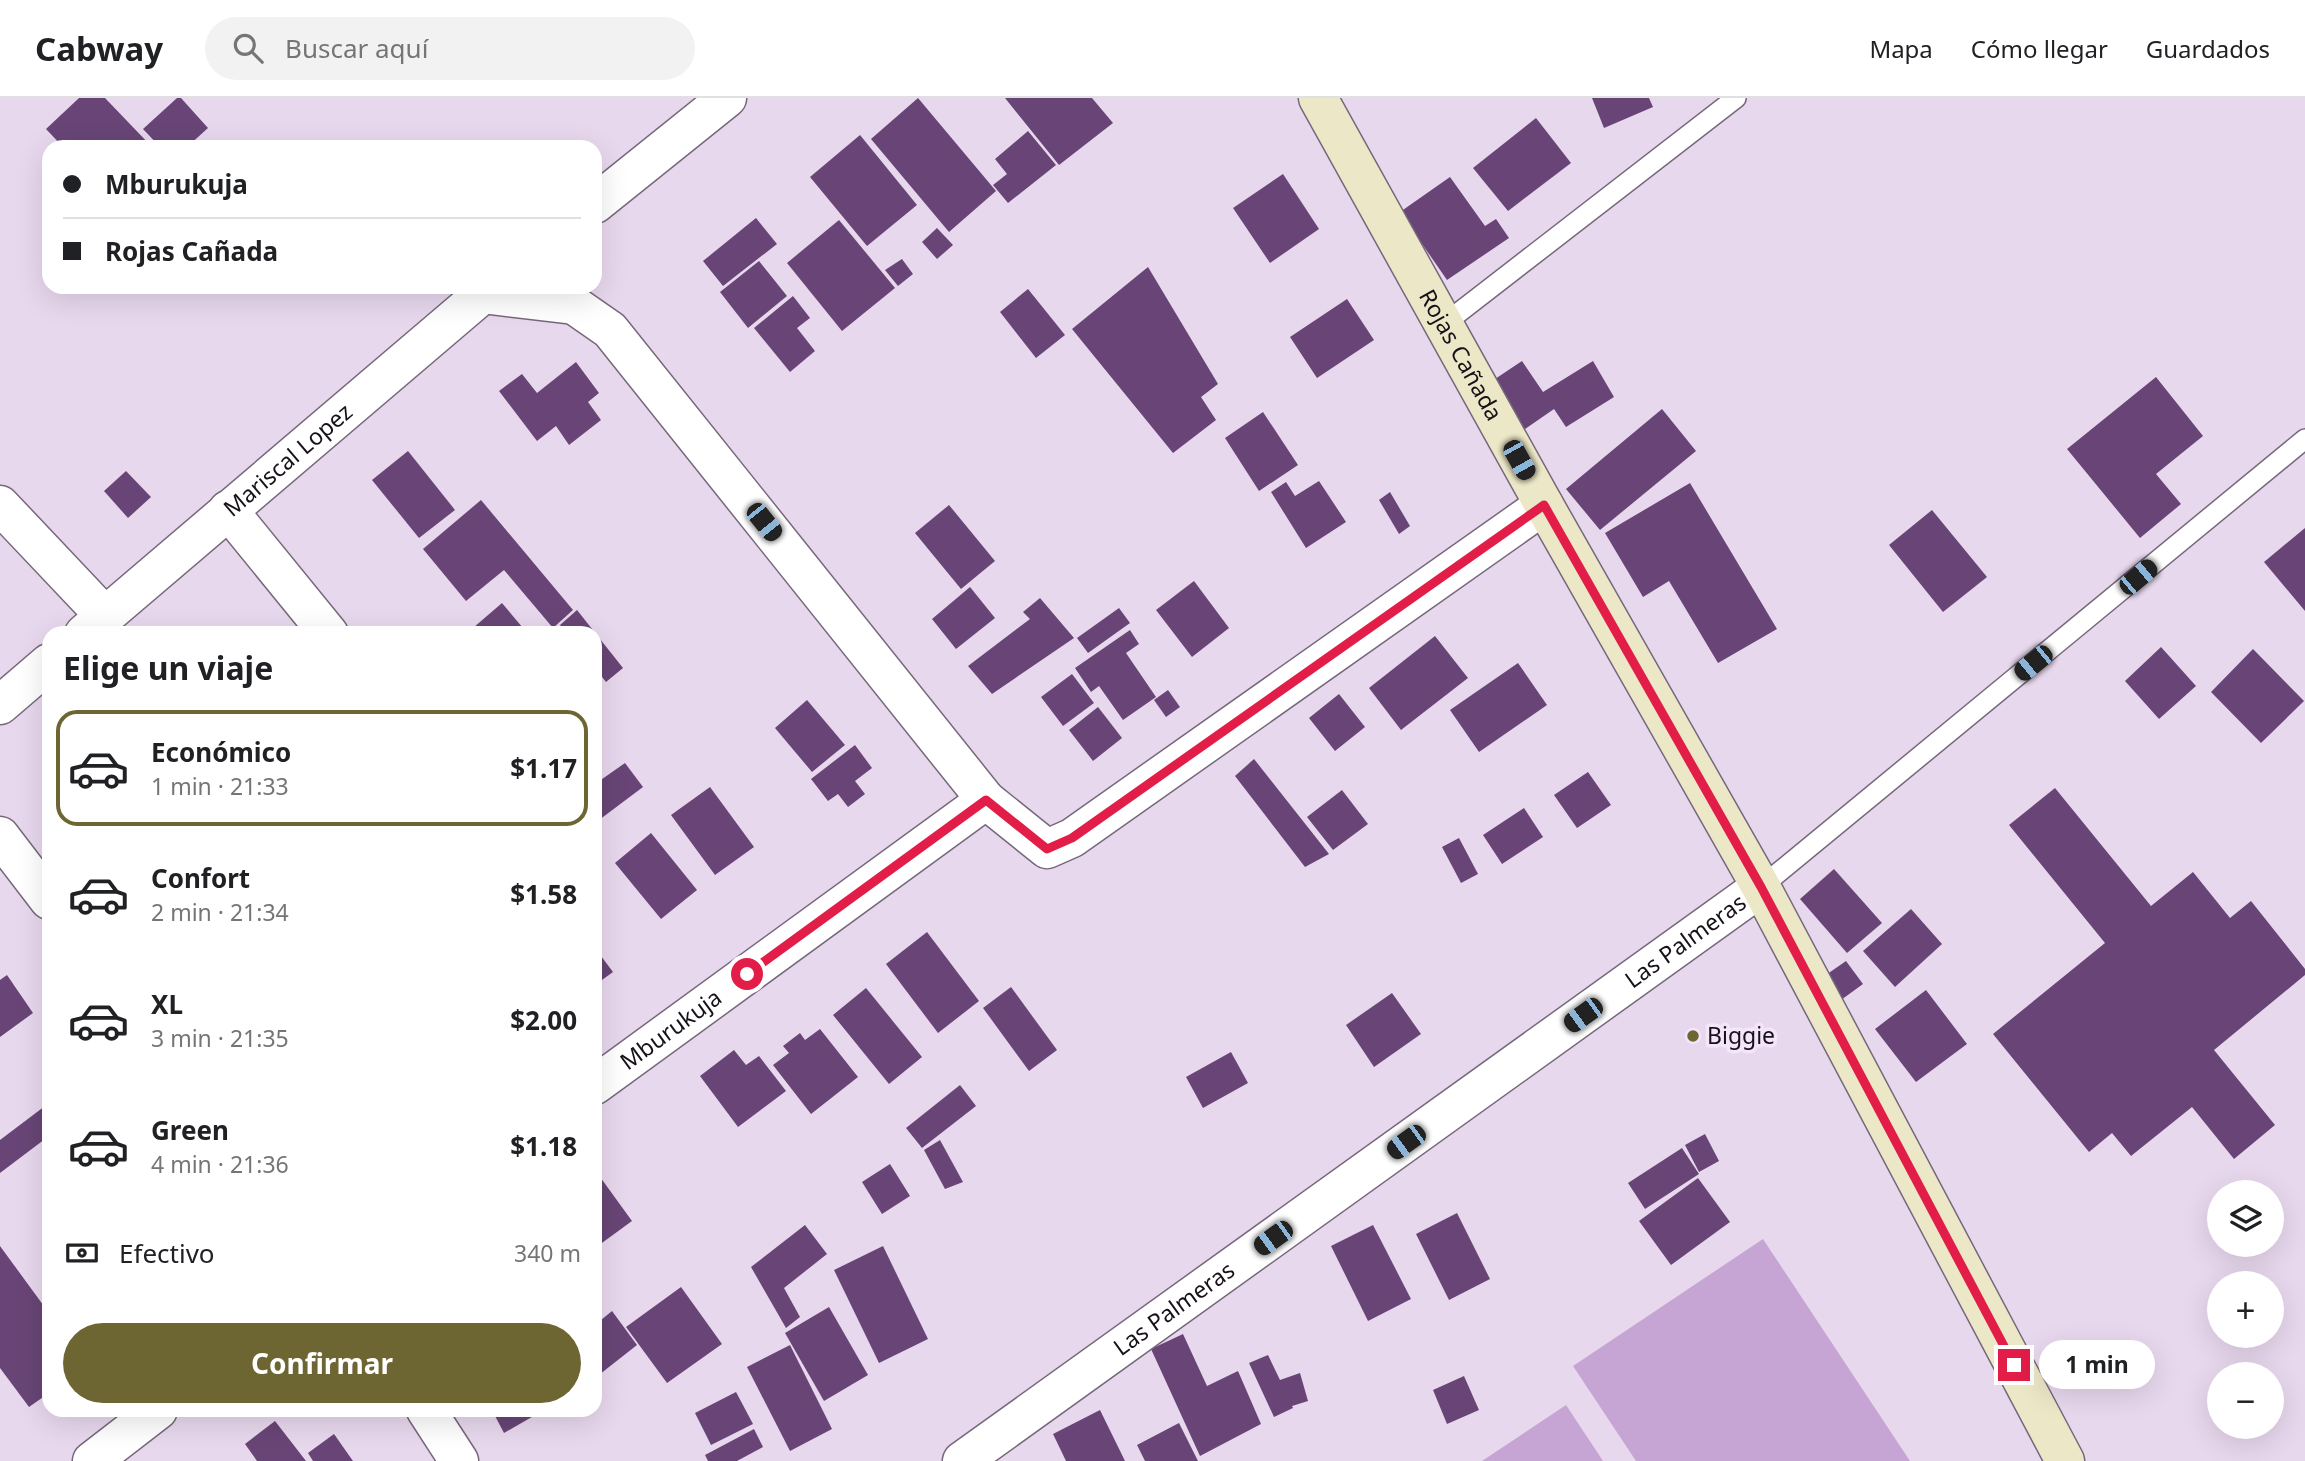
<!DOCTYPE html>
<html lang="es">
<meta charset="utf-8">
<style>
body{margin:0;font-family:"Noto Sans",sans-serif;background:#f2f2f2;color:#202124;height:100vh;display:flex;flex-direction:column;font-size:26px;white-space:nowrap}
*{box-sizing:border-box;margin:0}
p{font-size:23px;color:#757577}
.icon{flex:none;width:38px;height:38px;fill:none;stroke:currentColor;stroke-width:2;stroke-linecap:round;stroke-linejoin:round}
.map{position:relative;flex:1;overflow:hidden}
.details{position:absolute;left:42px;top:528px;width:560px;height:791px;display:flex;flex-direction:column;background:#fff;border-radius:21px;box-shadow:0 7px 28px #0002}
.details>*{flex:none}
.hud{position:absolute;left:42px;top:42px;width:560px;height:154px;border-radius:21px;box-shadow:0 7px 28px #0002;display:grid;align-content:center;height:154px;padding:0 21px;background:#fff}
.fabs{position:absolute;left:2207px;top:1082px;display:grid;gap:14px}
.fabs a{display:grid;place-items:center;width:77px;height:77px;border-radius:50%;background:#fff;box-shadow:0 7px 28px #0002;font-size:35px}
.end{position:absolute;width:32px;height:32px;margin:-16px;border:9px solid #e11d48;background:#fff;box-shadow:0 0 0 4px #fff}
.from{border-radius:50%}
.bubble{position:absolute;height:49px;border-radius:24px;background:#fff;box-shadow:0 7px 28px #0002;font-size:23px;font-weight:700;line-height:49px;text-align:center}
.car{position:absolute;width:21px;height:42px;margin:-21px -10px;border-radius:9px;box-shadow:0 0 5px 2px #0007;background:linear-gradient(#222 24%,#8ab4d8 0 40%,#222 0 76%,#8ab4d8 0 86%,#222 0)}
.hud b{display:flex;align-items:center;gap:24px;height:66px;font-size:26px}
.hud b+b{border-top:2px solid #e0e0e0}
.hud i{width:18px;height:18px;background:#202124}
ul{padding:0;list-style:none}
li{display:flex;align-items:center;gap:21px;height:116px;margin:0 14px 10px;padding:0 7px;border:4px solid transparent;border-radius:21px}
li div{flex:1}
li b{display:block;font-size:26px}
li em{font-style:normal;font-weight:700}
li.current{border-color:#6e6632}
li>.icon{width:63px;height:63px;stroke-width:1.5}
h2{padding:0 21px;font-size:32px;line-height:84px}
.pay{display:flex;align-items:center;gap:18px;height:77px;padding:0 21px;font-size:26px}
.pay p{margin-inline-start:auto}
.cta{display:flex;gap:14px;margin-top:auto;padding:14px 21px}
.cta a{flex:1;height:80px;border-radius:42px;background:#6e6632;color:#fff;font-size:28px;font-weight:700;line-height:80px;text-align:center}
header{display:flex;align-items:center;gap:42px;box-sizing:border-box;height:98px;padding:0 35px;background:#fff;border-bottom:2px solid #e0e0e0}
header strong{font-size:33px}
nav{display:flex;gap:38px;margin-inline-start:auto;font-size:24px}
.search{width:490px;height:63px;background:#f2f2f2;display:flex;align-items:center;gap:18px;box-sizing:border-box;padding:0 24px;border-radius:38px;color:#757577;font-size:26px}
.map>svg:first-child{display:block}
</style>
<header>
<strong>Cabway</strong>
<div class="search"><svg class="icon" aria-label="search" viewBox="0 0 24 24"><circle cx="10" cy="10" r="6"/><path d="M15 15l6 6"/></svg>Buscar aquí</div>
<nav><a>Mapa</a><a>Cómo llegar</a><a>Guardados</a></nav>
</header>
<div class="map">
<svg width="2305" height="1363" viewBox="0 0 2305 1363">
<rect width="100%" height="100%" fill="#e8d8ee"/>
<g fill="#c6a4d3">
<polygon points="1763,1141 1910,1363 1636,1363 1573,1268"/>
<polygon points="1566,1307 1603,1363 1482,1363"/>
</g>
<g fill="#684576">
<polygon points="79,0 105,0 152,49 63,49 46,31"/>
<polygon points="177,0 181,0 208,30 187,49 160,49 143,31"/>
<polygon points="918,0 996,93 949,134 871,41"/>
<polygon points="1005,0 1092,0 1113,25 1059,67"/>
<polygon points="1592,0 1649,0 1653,9 1604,30"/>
<polygon points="1536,20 1571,65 1508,113 1473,70"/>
<polygon points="1028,33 1056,67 1008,105 993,87 1007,76 995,61"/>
<polygon points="860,37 917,107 867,148 810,79"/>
<polygon points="1283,76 1319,131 1270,165 1233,110"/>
<polygon points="1450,79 1485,128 1496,121 1509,140 1447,182 1400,114"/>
<polygon points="756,120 777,146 723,188 703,163"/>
<polygon points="839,122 895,190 842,233 787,165"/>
<polygon points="937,130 953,147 937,161 922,144"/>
<polygon points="902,161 913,176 898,188 885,172"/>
<polygon points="759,163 787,198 748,230 720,194"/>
<polygon points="1148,169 1218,286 1201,299 1216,322 1173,355 1072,231"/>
<polygon points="1028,191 1065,237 1036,260 1000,214"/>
<polygon points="793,198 810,220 797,230 815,253 790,274 754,230"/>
<polygon points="1347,201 1374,242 1317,280 1290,239"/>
<polygon points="1522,263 1543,294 1593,263 1614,299 1566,329 1554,311 1522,333 1489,285"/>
<polygon points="576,264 599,295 588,304 601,322 569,347 556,328 537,343 499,293 522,276 537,295"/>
<polygon points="2156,279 2203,338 2156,376 2181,406 2140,440 2067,351"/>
<polygon points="1662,311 1696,353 1600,432 1566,391"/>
<polygon points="1263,314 1298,367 1259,393 1225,340"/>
<polygon points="408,353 455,412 419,440 372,382"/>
<polygon points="126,373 151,399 128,420 104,393"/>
<polygon points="1319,383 1346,424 1306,450 1271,394 1286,384 1295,398"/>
<polygon points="1690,385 1777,531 1718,565 1669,483 1643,499 1605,435"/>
<polygon points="1390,394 1410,428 1399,436 1379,402"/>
<polygon points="481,402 573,512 553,530 504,472 466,503 423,451"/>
<polygon points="949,407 995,463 961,491 915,435"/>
<polygon points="1932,412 1987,479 1943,514 1889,447"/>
<polygon points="2305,430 2305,513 2264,464"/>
<polygon points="1194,483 1229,530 1192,559 1156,512"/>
<polygon points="970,489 995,520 956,551 932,521"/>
<polygon points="1040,500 1074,540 992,596 968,568 1030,521 1023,514"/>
<polygon points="502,505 528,536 466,536"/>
<polygon points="1119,510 1130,525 1088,555 1077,540"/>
<polygon points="577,512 623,570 606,584 595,570 595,536 567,536 560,527"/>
<polygon points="1130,532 1139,546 1126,555 1156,599 1123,622 1099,588 1091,594 1075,570"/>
<polygon points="1435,538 1468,580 1401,632 1369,590"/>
<polygon points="2161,549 2196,588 2159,621 2125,583"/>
<polygon points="2253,551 2304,603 2261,645 2211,594"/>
<polygon points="1518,565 1547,607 1479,654 1450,612"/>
<polygon points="1072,576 1094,605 1063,628 1041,599"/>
<polygon points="1168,592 1180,609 1166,619 1154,602"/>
<polygon points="1339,596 1365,629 1335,653 1309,620"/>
<polygon points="807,602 845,647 812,674 775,630"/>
<polygon points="1098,609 1122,640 1093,663 1069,632"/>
<polygon points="855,647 872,670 855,683 865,696 848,709 838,696 828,703 811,681"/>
<polygon points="1254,661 1329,756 1305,769 1235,678"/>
<polygon points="625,665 643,689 595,725 595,686"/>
<polygon points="1588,674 1611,707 1577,730 1554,697"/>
<polygon points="710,689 754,749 715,777 671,717"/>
<polygon points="2055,690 2151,808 2193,774 2230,820 2251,803 2305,871 2305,877 2214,952 2275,1027 2234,1061 2192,1009 2131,1058 2112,1035 2089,1054 1993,936 2105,845 2009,727"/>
<polygon points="1342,692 1368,726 1333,752 1307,719"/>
<polygon points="1524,710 1543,739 1502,766 1483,737"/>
<polygon points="651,735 697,792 661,821 615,765"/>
<polygon points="1459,740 1478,776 1461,785 1442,749"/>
<polygon points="1834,771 1882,825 1847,855 1800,801"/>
<polygon points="1911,811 1942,846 1895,889 1863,853"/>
<polygon points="927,834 979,903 938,935 886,866"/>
<polygon points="595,850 613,874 595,887"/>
<polygon points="1846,863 1863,886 1830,910 1813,886"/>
<polygon points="7,877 33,915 0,939 0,882"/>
<polygon points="1011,889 1057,952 1029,973 983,910"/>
<polygon points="866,890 922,959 889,986 833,917"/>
<polygon points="1926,892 1967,946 1916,984 1875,931"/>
<polygon points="1392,895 1421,936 1374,969 1346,927"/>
<polygon points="820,931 858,979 811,1016 773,967 789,955 783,948 800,935 805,942"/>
<polygon points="734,952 746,967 759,958 786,993 738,1029 700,978"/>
<polygon points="1231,954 1248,985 1203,1010 1186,979"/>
<polygon points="960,987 976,1008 922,1050 906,1030"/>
<polygon points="49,1005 49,1038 0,1075 0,1042"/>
<polygon points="1705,1036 1719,1063 1699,1074 1685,1047"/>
<polygon points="940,1042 963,1084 945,1091 924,1052"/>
<polygon points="1682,1050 1699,1076 1645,1111 1628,1085"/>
<polygon points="890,1066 910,1098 882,1116 862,1084"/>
<polygon points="595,1072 632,1123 595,1150"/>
<polygon points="1698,1080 1730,1124 1671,1167 1639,1123"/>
<polygon points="1457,1115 1490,1181 1449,1202 1416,1136"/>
<polygon points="805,1127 827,1156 784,1190 800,1219 786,1230 751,1169"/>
<polygon points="1373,1127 1411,1201 1368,1223 1331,1148"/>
<polygon points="0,1148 49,1215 49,1295 29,1309 0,1270"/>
<polygon points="883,1148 928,1241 879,1265 834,1172"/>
<polygon points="681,1189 722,1246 667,1285 626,1229"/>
<polygon points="829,1209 868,1277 824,1303 785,1235"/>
<polygon points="612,1213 637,1247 595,1280 595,1227"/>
<polygon points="1183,1236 1207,1288 1238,1273 1261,1326 1200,1358 1151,1251"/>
<polygon points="790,1247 832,1331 790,1353 747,1269"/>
<polygon points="1268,1257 1280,1282 1300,1275 1308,1303 1292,1308 1293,1310 1274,1319 1249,1265"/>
<polygon points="1464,1278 1479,1312 1447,1326 1433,1292"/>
<polygon points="736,1294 753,1326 711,1347 695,1315"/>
<polygon points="499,1312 544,1312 504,1335 494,1316"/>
<polygon points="1100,1312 1125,1363 1066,1363 1053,1336"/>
<polygon points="275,1323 306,1363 257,1363 245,1346"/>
<polygon points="1179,1325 1198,1363 1145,1363 1137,1347"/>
<polygon points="754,1331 763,1349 737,1363 708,1363 705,1357"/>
<polygon points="334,1336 353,1363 313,1363 308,1355"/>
</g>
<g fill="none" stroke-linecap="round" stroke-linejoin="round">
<defs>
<g id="service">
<polyline points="1444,226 1736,0"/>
<polyline points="1761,789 2305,341"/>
</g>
<g id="minor">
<polyline points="595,106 727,0"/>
<polyline points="482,196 574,207 610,232 986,702 1047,751 1072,740 1544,407"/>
<polyline points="0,407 105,518"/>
<polyline points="228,412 329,536"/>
<path id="s1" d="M84,536L491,189"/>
<polyline points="0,607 49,565"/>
<polyline points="0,738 49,802"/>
<path id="s2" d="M595,987L986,702"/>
<polyline points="426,1312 459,1363"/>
<polyline points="92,1363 158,1312"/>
</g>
<g id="tertiary">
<path id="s3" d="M962,1363L1761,789"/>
</g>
<g id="secondary">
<path id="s4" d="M1318,0L1544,407L1761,789L2065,1363"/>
</g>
</defs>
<use href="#service" stroke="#76687b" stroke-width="22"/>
<use href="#minor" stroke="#76687b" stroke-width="41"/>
<use href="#tertiary" stroke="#76687b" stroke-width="41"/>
<use href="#secondary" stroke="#76687b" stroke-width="41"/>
<use href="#service" stroke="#fff" stroke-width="19"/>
<use href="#minor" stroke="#fff" stroke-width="38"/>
<use href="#tertiary" stroke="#fff" stroke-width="38"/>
<use href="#secondary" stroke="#ece7c7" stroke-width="38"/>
</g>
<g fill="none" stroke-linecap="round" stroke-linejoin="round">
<polyline stroke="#e11d48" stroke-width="9" points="747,876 986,702 1047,751 1072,740 1544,407 1761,789 2014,1267"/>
</g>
<circle fill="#6e6632" stroke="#f5e5fb" stroke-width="2.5" cx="1693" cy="938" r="7"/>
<g text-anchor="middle" stroke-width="7" stroke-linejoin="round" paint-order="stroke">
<g font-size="23" fill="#171219" stroke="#f5e5fb">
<text dy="8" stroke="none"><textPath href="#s4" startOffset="294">Rojas Cañada</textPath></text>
<text dy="8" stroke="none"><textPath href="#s1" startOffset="268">Mariscal Lopez</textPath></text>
<text dy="8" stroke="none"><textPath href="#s3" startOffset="891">Las Palmeras</textPath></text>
<text dy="8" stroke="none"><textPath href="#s2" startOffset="94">Mburukuja</textPath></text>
<text dy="8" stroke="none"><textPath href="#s3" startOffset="261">Las Palmeras</textPath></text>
</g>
<g font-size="23" fill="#171219" stroke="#f5e5fb" text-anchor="start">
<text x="1707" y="946">Biggie</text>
</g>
</g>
</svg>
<div class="fabs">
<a><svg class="icon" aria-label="layers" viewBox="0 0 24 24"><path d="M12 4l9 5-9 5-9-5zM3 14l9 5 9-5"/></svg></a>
<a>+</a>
<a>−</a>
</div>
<i class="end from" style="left:747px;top:876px"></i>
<i class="end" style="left:2014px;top:1267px"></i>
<div class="bubble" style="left:2039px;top:1242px;width:116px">1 min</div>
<i class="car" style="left:1519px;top:362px;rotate:151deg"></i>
<i class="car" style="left:764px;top:424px;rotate:141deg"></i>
<i class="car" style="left:2138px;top:479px;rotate:50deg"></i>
<i class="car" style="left:2033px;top:565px;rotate:231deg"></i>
<i class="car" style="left:1583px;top:917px;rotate:234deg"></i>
<i class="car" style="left:1406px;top:1044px;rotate:234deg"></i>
<i class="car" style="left:1273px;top:1140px;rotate:234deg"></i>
<div class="hud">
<b><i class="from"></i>Mburukuja</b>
<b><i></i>Rojas Cañada</b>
</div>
<section class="details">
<h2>Elige un viaje</h2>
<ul>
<li class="current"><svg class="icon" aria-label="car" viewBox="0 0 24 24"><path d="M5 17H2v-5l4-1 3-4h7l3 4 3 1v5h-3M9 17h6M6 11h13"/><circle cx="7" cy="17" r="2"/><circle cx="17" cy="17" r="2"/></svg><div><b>Económico</b><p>1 min · 21:33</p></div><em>$1.17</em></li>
<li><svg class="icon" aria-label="car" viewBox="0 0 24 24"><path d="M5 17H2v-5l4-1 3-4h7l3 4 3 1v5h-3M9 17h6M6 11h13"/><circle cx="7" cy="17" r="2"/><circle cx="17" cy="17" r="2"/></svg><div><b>Confort</b><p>2 min · 21:34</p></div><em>$1.58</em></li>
<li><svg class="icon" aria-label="car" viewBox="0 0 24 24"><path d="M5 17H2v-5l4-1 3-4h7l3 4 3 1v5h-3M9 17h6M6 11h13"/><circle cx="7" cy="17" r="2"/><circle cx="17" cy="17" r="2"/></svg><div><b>XL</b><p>3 min · 21:35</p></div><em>$2.00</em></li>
<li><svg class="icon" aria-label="car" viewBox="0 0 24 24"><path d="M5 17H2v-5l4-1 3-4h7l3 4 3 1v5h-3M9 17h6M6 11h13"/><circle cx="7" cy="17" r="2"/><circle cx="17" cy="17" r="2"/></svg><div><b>Green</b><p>4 min · 21:36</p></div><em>$1.18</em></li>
</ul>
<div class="pay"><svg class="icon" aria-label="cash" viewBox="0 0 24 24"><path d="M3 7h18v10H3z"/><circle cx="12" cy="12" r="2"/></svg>Efectivo<p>340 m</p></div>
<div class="cta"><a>Confirmar</a></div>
</section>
</div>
